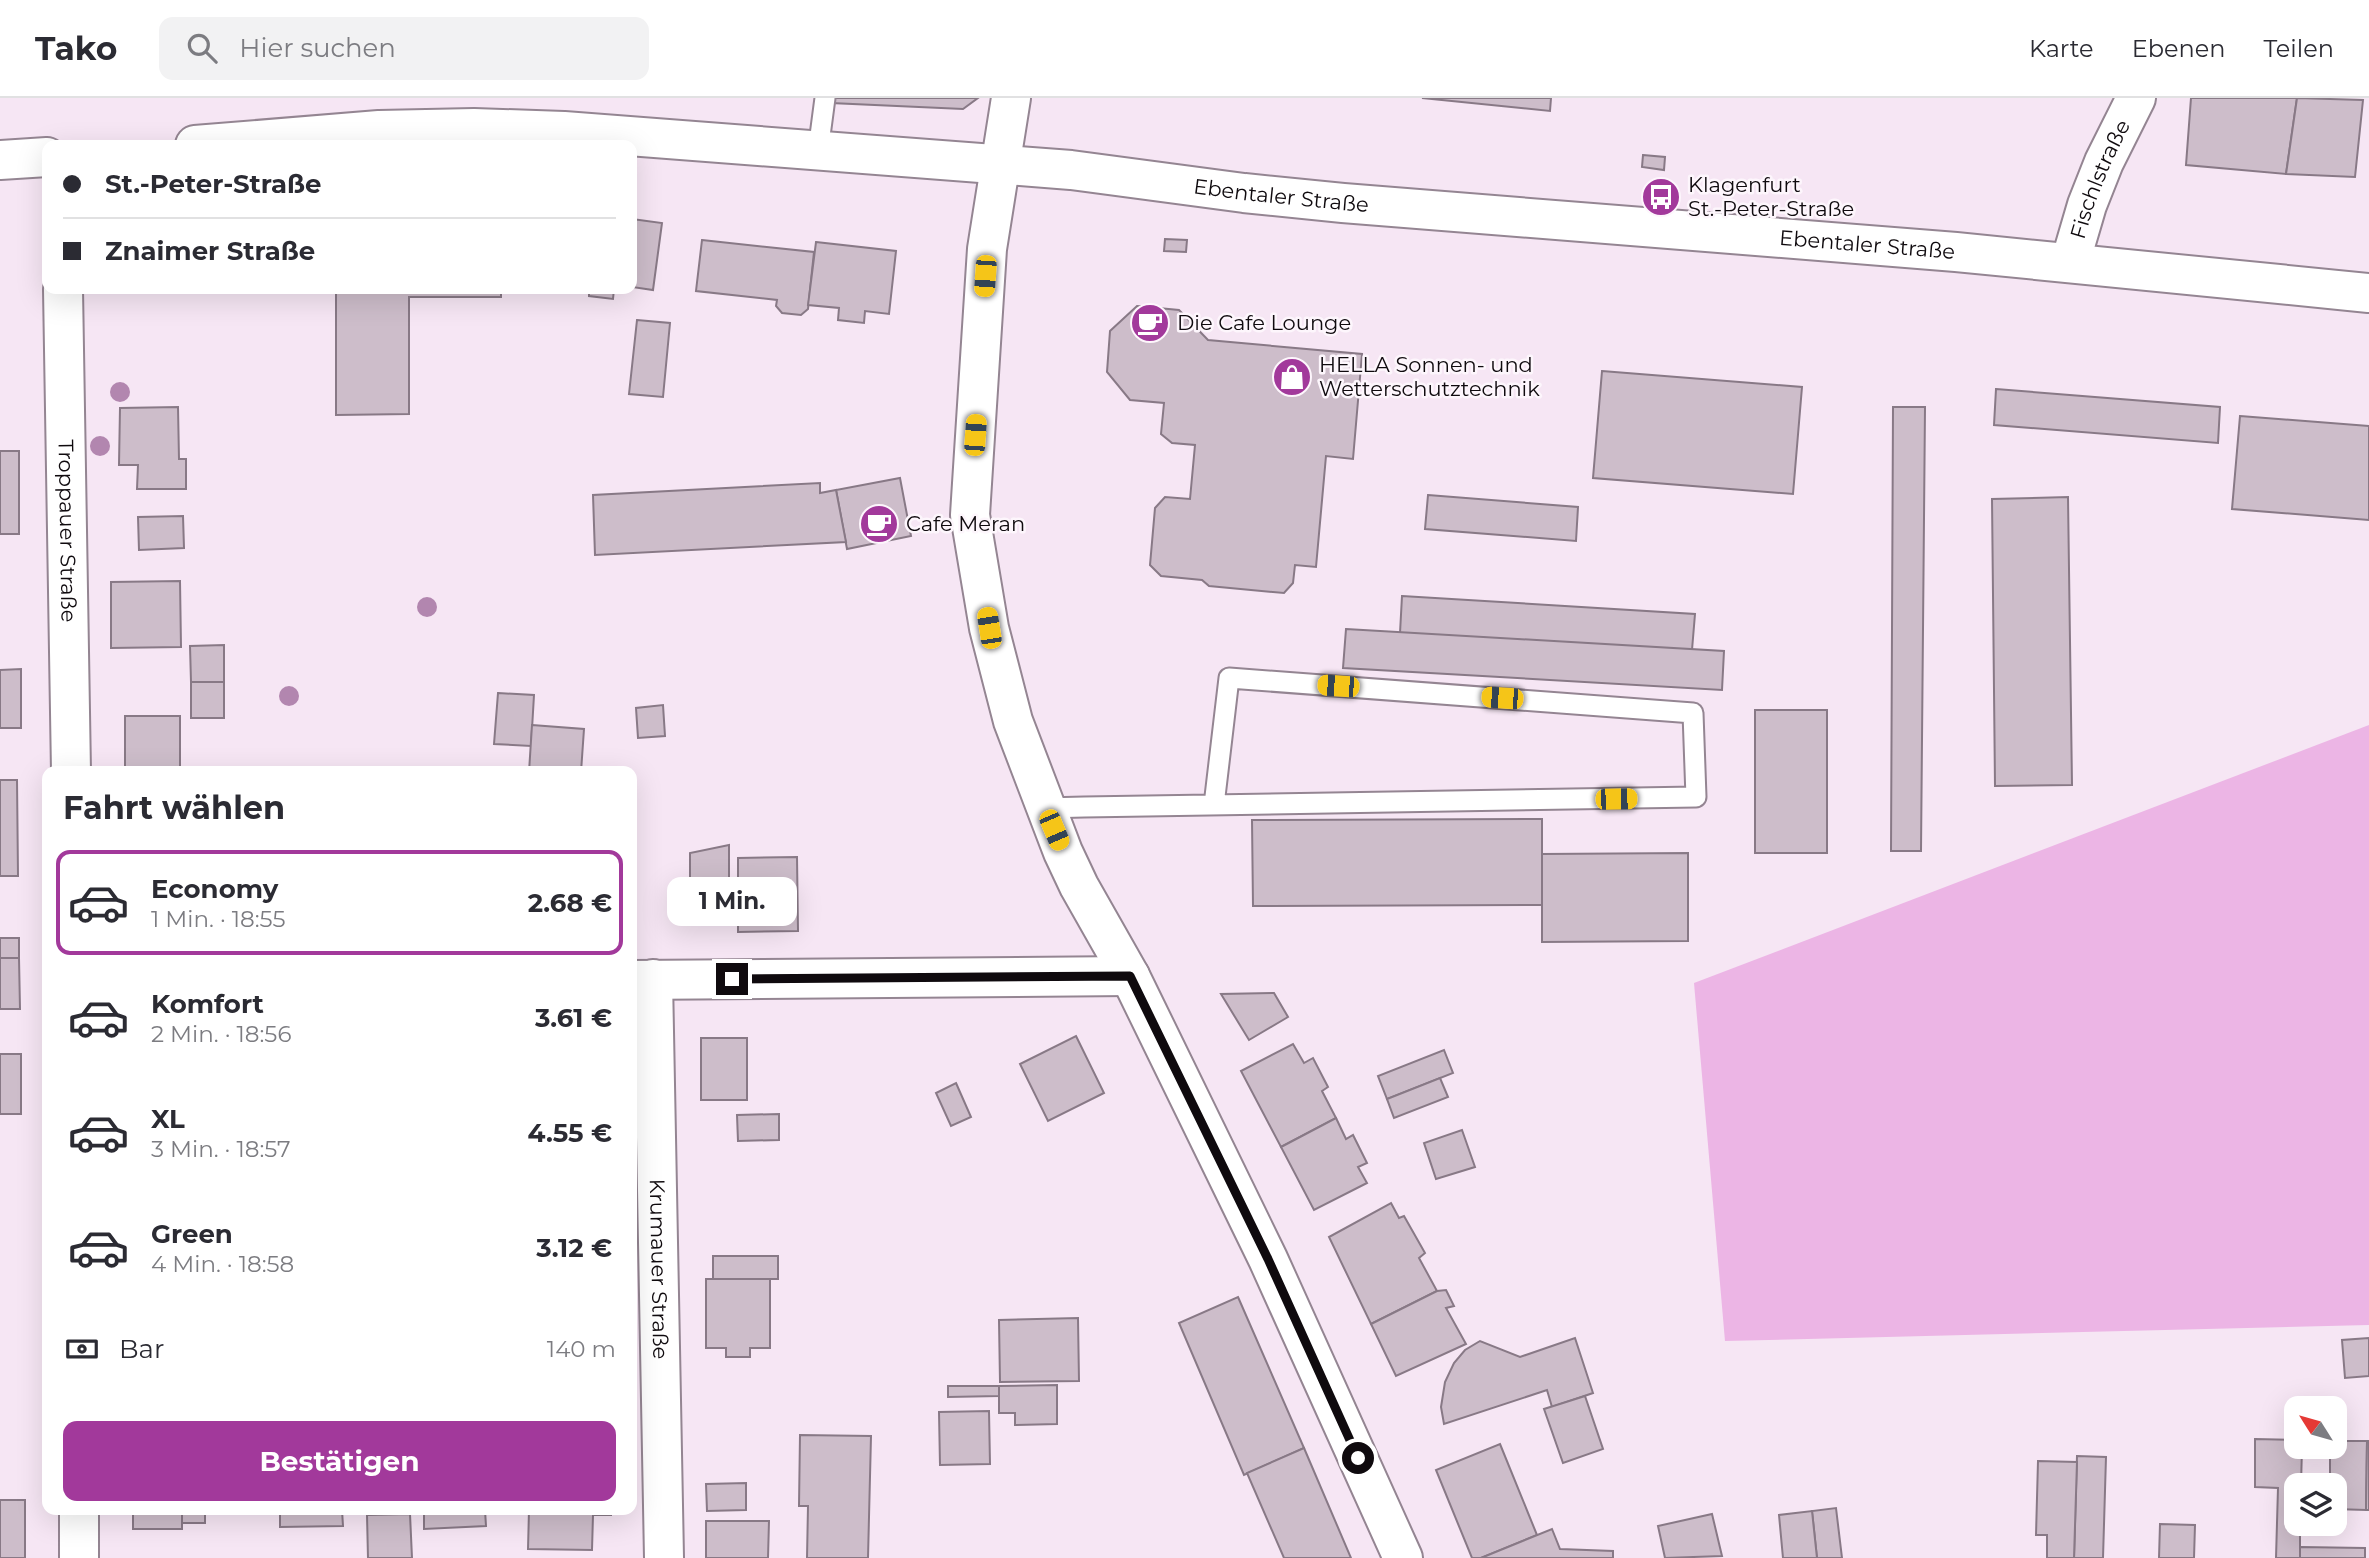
<!DOCTYPE html>
<html lang="de">
<meta charset="utf-8">
<style>
body{margin:0;font-family:Montserrat,sans-serif;background:#f2f2f3;color:#2b2b33;height:100vh;display:flex;flex-direction:column;font-size:26px;white-space:nowrap}
*{box-sizing:border-box;margin:0}
p{font-size:23px;color:#7c7c81}
.icon{flex:none;width:38px;height:38px;fill:none;stroke:currentColor;stroke-width:2;stroke-linecap:round;stroke-linejoin:round}
.map{position:relative;flex:1;overflow:hidden}
.drawer{position:absolute;left:42px;top:668px;width:595px;height:749px;display:flex;flex-direction:column;background:#fff;border-radius:14px;box-shadow:0 7px 28px #0002}
.drawer>*{flex:none}
.hud{position:absolute;left:42px;top:42px;width:595px;height:154px;border-radius:14px;box-shadow:0 7px 28px #0002;display:grid;align-content:center;height:154px;padding:0 21px;background:#fff}
.needle{width:46px;rotate:307deg}
.buttons{position:absolute;left:2284px;top:1298px;display:grid;gap:14px}
.buttons a{display:grid;place-items:center;width:63px;height:63px;border-radius:14px;background:#fff;box-shadow:0 7px 28px #0002;font-size:35px}
.end{position:absolute;width:32px;height:32px;margin:-16px;border:9px solid #0f0a0e;background:#fff;box-shadow:0 0 0 4px #fff}
.from{border-radius:50%}
.bubble{position:absolute;height:49px;border-radius:14px;background:#fff;box-shadow:0 7px 28px #0002;font-size:23px;font-weight:700;line-height:49px;text-align:center}
.car{position:absolute;width:21px;height:42px;margin:-21px -10px;border-radius:9px;box-shadow:0 0 5px 2px #0007;background:linear-gradient(#f5c518 24%,#345 0 40%,#f5c518 0 76%,#345 0 86%,#f5c518 0)}
.hud b{display:flex;align-items:center;gap:24px;height:66px;font-size:26px}
.hud b+b{border-top:2px solid #e1e1e2}
.hud i{width:18px;height:18px;background:#2b2b33}
ul{padding:0;list-style:none}
li{display:flex;align-items:center;gap:21px;height:105px;margin:0 14px 10px;padding:0 7px;border:4px solid transparent;border-radius:14px}
li div{flex:1}
li b{display:block;font-size:26px}
li em{font-style:normal;font-weight:700}
li.active{border-color:#a2399b}
li>.icon{width:63px;height:63px;stroke-width:1.5}
h2{padding:0 21px;font-size:32px;line-height:84px}
.pay{display:flex;align-items:center;gap:18px;height:77px;padding:0 21px;font-size:26px}
.pay p{margin-inline-start:auto}
.action{display:flex;gap:14px;margin-top:auto;padding:14px 21px}
.action a{flex:1;height:80px;border-radius:14px;background:#a2399b;color:#fff;font-size:28px;font-weight:700;line-height:80px;text-align:center}
header{display:flex;align-items:center;gap:42px;box-sizing:border-box;height:98px;padding:0 35px;background:#fff;border-bottom:2px solid #e1e1e2}
header strong{font-size:33px}
nav{display:flex;gap:38px;margin-inline-start:auto;font-size:24px}
.search{width:490px;height:63px;background:#f2f2f3;display:flex;align-items:center;gap:18px;box-sizing:border-box;padding:0 24px;border-radius:14px;color:#7c7c81;font-size:26px}
.map>svg:first-child{display:block}
</style>
<header>
<strong>Tako</strong>
<div class="search"><svg class="icon" aria-label="search" viewBox="0 0 24 24"><circle cx="10" cy="10" r="6"/><path d="M15 15l6 6"/></svg>Hier suchen</div>
<nav><a>Karte</a><a>Ebenen</a><a>Teilen</a></nav>
</header>
<div class="map">
<svg width="2369" height="1460" viewBox="0 0 2369 1460">
<rect width="100%" height="100%" fill="#f6e6f4"/>
<polygon fill="#ecb5e5" points="2369,627 2369,1227 1725,1243 1694,885"/>
<g fill="#cdbdca" stroke="#887986" stroke-width="2">
<polygon points="831,0 978,0 963,11 831,5"/>
<polygon points="1422,0 1551,0 1550,13"/>
<polygon points="2191,0 2297,0 2286,76 2186,67"/>
<polygon points="2297,0 2363,2 2355,79 2286,76"/>
<polygon points="1643,57 1665,59 1664,72 1642,69"/>
<polygon points="632,121 662,125 653,192 632,189"/>
<polygon points="1165,141 1187,142 1186,154 1164,153"/>
<polygon points="702,142 814,154 808,211 801,217 782,215 776,208 777,202 696,193"/>
<polygon points="816,144 896,153 889,216 865,213 864,225 838,222 839,210 808,207"/>
<polygon points="336,191 501,191 501,199 409,199 409,316 336,317"/>
<polygon points="589,191 614,191 613,201 589,198"/>
<polygon points="1137,208 1179,212 1208,242 1362,256 1353,361 1326,358 1316,469 1295,467 1293,485 1284,495 1209,488 1202,482 1161,478 1150,467 1155,410 1165,399 1190,401 1195,347 1172,345 1161,336 1164,305 1130,302 1107,274 1110,233"/>
<polygon points="637,222 670,225 663,299 629,296"/>
<polygon points="1602,273 1802,289 1793,396 1593,380"/>
<polygon points="1996,291 2220,309 2218,345 1994,327"/>
<polygon points="178,309 179,361 186,361 186,391 137,391 138,367 119,367 120,310"/>
<polygon points="1893,309 1925,309 1921,753 1891,753"/>
<polygon points="2240,318 2369,328 2369,422 2232,411"/>
<rect x="0" y="353" width="19" height="83"/>
<polygon points="900,380 911,438 847,451 836,392"/>
<polygon points="820,385 820,395 836,392 846,444 595,457 593,397"/>
<polygon points="1428,397 1578,409 1576,443 1425,431"/>
<polygon points="2068,399 2072,687 1995,688 1992,401"/>
<polygon points="183,418 184,450 139,452 138,419"/>
<polygon points="180,483 181,549 111,550 111,484"/>
<polygon points="1402,498 1695,516 1692,552 1400,535"/>
<polygon points="1346,531 1724,553 1722,592 1343,570"/>
<polygon points="224,547 224,584 191,584 190,548"/>
<polygon points="21,571 21,630 0,630 0,572"/>
<rect x="191" y="584" width="33" height="36"/>
<polygon points="498,595 534,597 531,648 494,646"/>
<polygon points="663,607 665,638 638,640 636,610"/>
<rect x="1755" y="612" width="72" height="143"/>
<rect x="125" y="618" width="55" height="56"/>
<polygon points="532,627 584,631 581,674 529,674"/>
<polygon points="0,682 17,682 18,778 0,778"/>
<polygon points="1542,721 1542,807 1253,808 1252,722"/>
<polygon points="729,747 729,784 690,784 690,755"/>
<polygon points="1688,755 1688,843 1542,844 1542,756"/>
<polygon points="797,759 798,833 738,834 738,760"/>
<rect x="632" y="796" width="2" height="49"/>
<rect x="0" y="840" width="19" height="20"/>
<polygon points="0,860 19,860 20,911 0,911"/>
<polygon points="1274,895 1288,919 1249,942 1221,896"/>
<polygon points="1076,938 1104,995 1048,1023 1020,966"/>
<rect x="701" y="940" width="46" height="62"/>
<polygon points="1293,946 1304,965 1313,960 1328,989 1322,993 1336,1020 1281,1049 1241,973"/>
<polygon points="1444,952 1453,975 1387,1001 1378,978"/>
<rect x="0" y="956" width="21" height="60"/>
<polygon points="1440,980 1448,999 1394,1020 1387,1001"/>
<polygon points="956,985 971,1019 951,1028 936,995"/>
<polygon points="632,1013 640,1013 641,1087 632,1087"/>
<polygon points="779,1016 779,1042 738,1043 737,1017"/>
<polygon points="1336,1020 1346,1041 1353,1037 1367,1065 1358,1069 1367,1085 1314,1112 1281,1049"/>
<polygon points="1462,1032 1475,1069 1436,1081 1424,1045"/>
<polygon points="1391,1105 1399,1120 1404,1118 1425,1155 1419,1160 1437,1193 1371,1226 1329,1139"/>
<rect x="713" y="1158" width="65" height="23"/>
<polygon points="706,1181 770,1181 770,1250 750,1250 750,1259 726,1259 726,1250 706,1250"/>
<polygon points="1446,1192 1454,1208 1446,1210 1466,1246 1396,1278 1371,1226 1437,1193"/>
<polygon points="1238,1199 1304,1350 1244,1377 1179,1225"/>
<polygon points="1078,1220 1079,1283 1000,1284 999,1222"/>
<polygon points="1575,1240 1593,1295 1552,1309 1547,1292 1444,1326 1441,1309 1445,1284 1454,1265 1465,1252 1480,1243 1520,1259"/>
<polygon points="2369,1240 2369,1278 2345,1280 2342,1242"/>
<polygon points="1057,1287 1057,1326 1015,1327 1015,1315 999,1315 999,1288"/>
<polygon points="948,1288 999,1288 999,1298 948,1299"/>
<polygon points="1585,1298 1603,1351 1563,1365 1544,1311"/>
<polygon points="989,1313 990,1366 940,1367 939,1314"/>
<polygon points="800,1337 871,1338 868,1460 807,1460 808,1408 799,1408"/>
<polygon points="2255,1341 2296,1342 2296,1349 2302,1349 2301,1388 2296,1388 2296,1426 2300,1426 2300,1460 2276,1460 2278,1390 2255,1389"/>
<polygon points="2334,1343 2367,1343 2366,1412 2334,1411 2334,1388 2330,1388 2330,1349 2334,1349"/>
<polygon points="2367,1343 2369,1343 2369,1412 2366,1412"/>
<polygon points="1500,1346 1537,1437 1481,1460 1472,1460 1436,1372"/>
<polygon points="1304,1350 1351,1460 1284,1460 1247,1375"/>
<polygon points="2077,1358 2106,1359 2103,1460 2074,1460"/>
<polygon points="2038,1363 2077,1364 2074,1460 2047,1460 2047,1437 2036,1437"/>
<polygon points="746,1385 746,1412 707,1413 706,1386"/>
<rect x="0" y="1402" width="25" height="58"/>
<polygon points="1836,1410 1842,1460 1817,1460 1812,1413"/>
<rect x="133" y="1412" width="49" height="19"/>
<rect x="182" y="1412" width="23" height="13"/>
<polygon points="280,1412 342,1412 343,1428 280,1429"/>
<polygon points="424,1412 485,1412 486,1428 424,1431"/>
<polygon points="529,1412 611,1412 611,1417 593,1417 592,1452 528,1451"/>
<polygon points="1812,1413 1817,1460 1783,1460 1779,1417"/>
<polygon points="410,1416 412,1460 368,1460 367,1417"/>
<polygon points="1712,1416 1722,1458 1665,1460 1658,1428"/>
<polygon points="706,1423 769,1423 768,1460 706,1460"/>
<polygon points="2160,1426 2195,1427 2194,1460 2159,1460"/>
<polygon points="1552,1431 1560,1451 1613,1453 1613,1460 1481,1460"/>
<polygon points="2300,1449 2365,1450 2365,1460 2300,1460"/>
</g>
<g fill="none" stroke-linecap="round" stroke-linejoin="round">
<defs>
<g id="service">
<polyline points="818,53 825,0"/>
<polyline points="1045,710 1084,709 1696,699 1693,615 1229,580 1214,707"/>
</g>
<g id="minor">
<polyline points="1011,0 987,151 970,417 989,530 1013,623 1063,754 1079,788 1130,878 1268,1161 1403,1460"/>
<path id="s1" d="M2070,165L2087,107L2104,64L2136,0"/>
<path id="s2" d="M63,191L71,674"/>
<path id="s3" d="M653,881L664,1460"/>
<polyline points="632,882 1130,878"/>
<polyline points="79,1412 79,1460"/>
</g>
<g id="secondary">
<path id="s4" d="M195,47L379,32L474,30L564,33L1071,72L1244,95L1343,105L1956,154L2369,195"/>
<polyline points="0,62 47,59"/>
</g>
</defs>
<use href="#service" stroke="#948592" stroke-width="23"/>
<use href="#minor" stroke="#948592" stroke-width="42"/>
<use href="#secondary" stroke="#948592" stroke-width="42"/>
<use href="#service" stroke="#fff" stroke-width="19"/>
<use href="#minor" stroke="#fff" stroke-width="38"/>
<use href="#secondary" stroke="#fff" stroke-width="38"/>
</g>
<g fill="#b286af">
<circle cx="120" cy="294" r="10"/>
<circle cx="100" cy="348" r="10"/>
<circle cx="427" cy="509" r="10"/>
<circle cx="289" cy="598" r="10"/>
</g>
<g fill="none" stroke-linecap="round" stroke-linejoin="round">
<polyline stroke="#0f0a0e" stroke-width="9" points="732,881 1130,878 1268,1161 1358,1360"/>
</g>
<defs>
<symbol id="bus-disc" viewBox="-11 -11 22 22"><circle r="9.5" fill="#a2399b" stroke="#fdf6fc"/><path d="M-5-6H5V4H4V6H2V4H-2V6H-4V4H-5ZM-3.5-4V0h7V-4ZM-3.5 1.2v1.5H-2V1.2ZM2 1.2v1.5H3.5V1.2Z" fill="#fff"/></symbol>
<symbol id="cafe-disc" viewBox="-11 -11 22 22"><circle r="9.5" fill="#a2399b" stroke="#fdf6fc"/><path d="M-5.5-4.5H6V0H3Q3 3.5 0 3.5H-2.5Q-5.5 3.5-5.5 0ZM3-3.2v2h1.7v-2ZM-6 4.5H4V6H-6Z" fill="#fff"/></symbol>
<symbol id="shop-disc" viewBox="-11 -11 22 22"><circle r="9.5" fill="#a2399b" stroke="#fdf6fc"/><path d="M-5-2.5h2.3a2.7 3.5 0 0 1 5.4 0H5L5.5 6h-11ZM-1.5-2.5h3a1.5 2.3 0 0 0-3 0Z" fill="#fff"/></symbol>
</defs>
<g fill-rule="evenodd">
<use href="#bus-disc" x="1639" y="77" width="44" height="44"/>
<use href="#cafe-disc" x="1128" y="203" width="44" height="44"/>
<use href="#shop-disc" x="1270" y="257" width="44" height="44"/>
<use href="#cafe-disc" x="857" y="404" width="44" height="44"/>
</g>
<g text-anchor="middle" stroke-width="5" stroke-linejoin="round" paint-order="stroke">
<g font-size="21" fill="#0f0a0e" stroke="#fdf6fc">
<text dy="7" stroke="none"><textPath href="#s1" startOffset="89">Fischlstraße</textPath></text>
<text dy="7" stroke="none"><textPath href="#s4" startOffset="1090">Ebentaler Straße</textPath></text>
<text dy="7" stroke="none"><textPath href="#s4" startOffset="1678">Ebentaler Straße</textPath></text>
<text dy="7" stroke="none"><textPath href="#s2" startOffset="242">Troppauer Straße</textPath></text>
<text dy="7" stroke="none"><textPath href="#s3" startOffset="290">Krumauer Straße</textPath></text>
</g>
<g font-size="21" fill="#0f0a0e" stroke="#fdf6fc" text-anchor="start">
<text x="1688" y="94">Klagenfurt<tspan x="1688" dy="24">St.-Peter-Straße</tspan></text>
<text x="1177" y="232">Die Cafe Lounge</text>
<text x="1319" y="274">HELLA Sonnen- und<tspan x="1319" dy="24">Wetterschutztechnik</tspan></text>
<text x="906" y="433">Cafe Meran</text>
</g>
</g>
</svg>
<div class="buttons">
<a><svg class="needle" viewBox="-14 -14 28 28"><path d="M0-13l5 13h-10z" fill="#e53935"/><path d="M0 13l5-13h-10z" fill="#7c7c81"/></svg></a>
<a><svg class="icon" aria-label="layers" viewBox="0 0 24 24"><path d="M12 4l9 5-9 5-9-5zM3 14l9 5 9-5"/></svg></a>
</div>
<i class="end from" style="left:1358px;top:1360px"></i>
<i class="end" style="left:732px;top:881px"></i>
<div class="bubble" style="left:667px;top:779px;width:130px">1 Min.</div>
<i class="car" style="left:985px;top:178px;rotate:184deg"></i>
<i class="car" style="left:975px;top:337px;rotate:4deg"></i>
<i class="car" style="left:989px;top:530px;rotate:351deg"></i>
<i class="car" style="left:1338px;top:588px;rotate:274deg"></i>
<i class="car" style="left:1502px;top:600px;rotate:274deg"></i>
<i class="car" style="left:1616px;top:701px;rotate:89deg"></i>
<i class="car" style="left:1054px;top:732px;rotate:157deg"></i>
<div class="hud">
<b><i class="from"></i>St.-Peter-Straße</b>
<b><i></i>Znaimer Straße</b>
</div>
<section class="drawer">
<h2>Fahrt wählen</h2>
<ul>
<li class="active"><svg class="icon" aria-label="car" viewBox="0 0 24 24"><path d="M5 17H2v-5l4-1 3-4h7l3 4 3 1v5h-3M9 17h6M6 11h13"/><circle cx="7" cy="17" r="2"/><circle cx="17" cy="17" r="2"/></svg><div><b>Economy</b><p>1 Min. · 18:55</p></div><em>2.68 €</em></li>
<li><svg class="icon" aria-label="car" viewBox="0 0 24 24"><path d="M5 17H2v-5l4-1 3-4h7l3 4 3 1v5h-3M9 17h6M6 11h13"/><circle cx="7" cy="17" r="2"/><circle cx="17" cy="17" r="2"/></svg><div><b>Komfort</b><p>2 Min. · 18:56</p></div><em>3.61 €</em></li>
<li><svg class="icon" aria-label="car" viewBox="0 0 24 24"><path d="M5 17H2v-5l4-1 3-4h7l3 4 3 1v5h-3M9 17h6M6 11h13"/><circle cx="7" cy="17" r="2"/><circle cx="17" cy="17" r="2"/></svg><div><b>XL</b><p>3 Min. · 18:57</p></div><em>4.55 €</em></li>
<li><svg class="icon" aria-label="car" viewBox="0 0 24 24"><path d="M5 17H2v-5l4-1 3-4h7l3 4 3 1v5h-3M9 17h6M6 11h13"/><circle cx="7" cy="17" r="2"/><circle cx="17" cy="17" r="2"/></svg><div><b>Green</b><p>4 Min. · 18:58</p></div><em>3.12 €</em></li>
</ul>
<div class="pay"><svg class="icon" aria-label="cash" viewBox="0 0 24 24"><path d="M3 7h18v10H3z"/><circle cx="12" cy="12" r="2"/></svg>Bar<p>140 m</p></div>
<div class="action"><a>Bestätigen</a></div>
</section>
</div>
